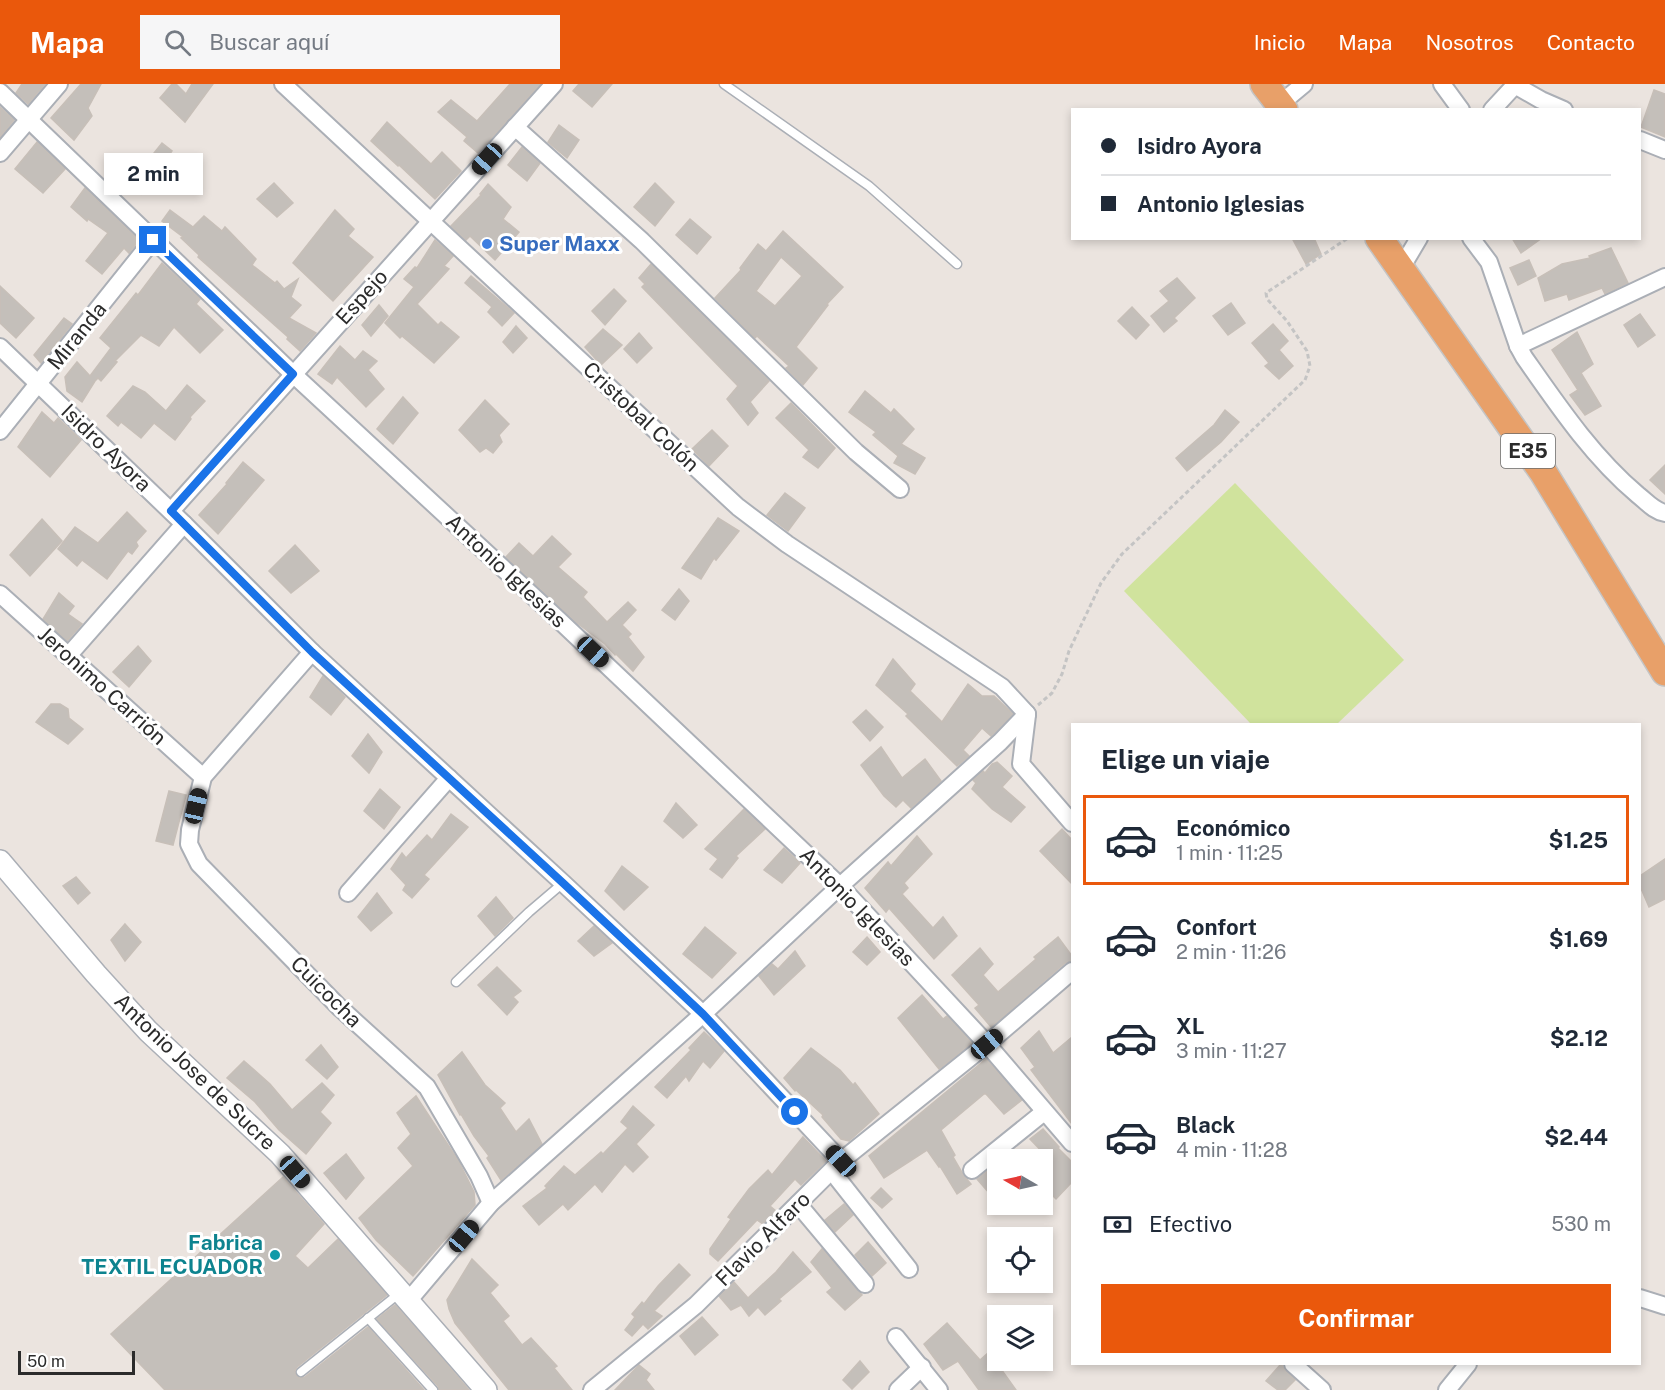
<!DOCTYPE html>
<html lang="es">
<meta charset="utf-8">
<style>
body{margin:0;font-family:"Public Sans",sans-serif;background:#f6f6f7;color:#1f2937;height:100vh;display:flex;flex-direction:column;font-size:22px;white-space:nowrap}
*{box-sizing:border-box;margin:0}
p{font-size:20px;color:#747a83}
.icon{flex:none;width:33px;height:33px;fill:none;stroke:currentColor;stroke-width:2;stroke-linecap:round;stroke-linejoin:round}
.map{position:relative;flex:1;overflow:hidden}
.drawer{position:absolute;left:1071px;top:639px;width:570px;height:642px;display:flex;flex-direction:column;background:#fff;border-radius:0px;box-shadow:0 3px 9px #0003}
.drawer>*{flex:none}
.guide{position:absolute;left:1071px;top:24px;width:570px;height:132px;border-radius:0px;box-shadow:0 3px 9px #0003;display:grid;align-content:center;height:132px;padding:0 30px;background:#fff}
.needle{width:39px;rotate:279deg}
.controls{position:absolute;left:987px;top:1065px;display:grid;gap:12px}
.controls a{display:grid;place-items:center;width:66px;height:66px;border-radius:0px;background:#fff;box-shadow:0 3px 9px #0003;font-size:30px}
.scale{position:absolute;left:18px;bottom:15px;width:117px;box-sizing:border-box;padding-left:6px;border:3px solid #2b2b2b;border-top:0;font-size:16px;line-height:21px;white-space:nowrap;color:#2b2b2b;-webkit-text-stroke:4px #fff;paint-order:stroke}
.end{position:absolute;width:27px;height:27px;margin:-14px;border:8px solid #1a73e8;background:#fff;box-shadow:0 0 0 3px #fff}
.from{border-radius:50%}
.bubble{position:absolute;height:42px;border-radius:0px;background:#fff;box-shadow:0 3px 9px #0003;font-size:20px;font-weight:700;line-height:42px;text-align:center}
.car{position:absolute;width:18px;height:36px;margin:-18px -9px;border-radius:8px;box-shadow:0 0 4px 2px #0007;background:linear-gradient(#222 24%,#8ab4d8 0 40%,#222 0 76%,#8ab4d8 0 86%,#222 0)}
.guide b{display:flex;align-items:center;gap:21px;height:57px;font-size:22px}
.guide b+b{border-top:2px solid #e0e1e3}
.guide i{width:15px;height:15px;background:#1f2937}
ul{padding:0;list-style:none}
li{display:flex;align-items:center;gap:18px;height:90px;margin:0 12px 9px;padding:0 18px;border:3px solid transparent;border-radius:0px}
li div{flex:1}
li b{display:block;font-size:22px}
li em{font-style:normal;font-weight:700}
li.current{border-color:#ea580c}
li>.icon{width:54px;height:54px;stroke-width:1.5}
h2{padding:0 30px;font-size:27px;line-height:72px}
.pay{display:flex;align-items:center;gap:15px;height:66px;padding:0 30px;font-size:22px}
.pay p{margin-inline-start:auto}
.primary-button{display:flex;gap:12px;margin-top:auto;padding:12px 30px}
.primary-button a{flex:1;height:69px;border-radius:0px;background:#ea580c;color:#fff;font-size:24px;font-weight:700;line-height:69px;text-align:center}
header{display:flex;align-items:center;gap:36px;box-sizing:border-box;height:84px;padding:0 30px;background:#ea580c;color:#fff}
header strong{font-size:28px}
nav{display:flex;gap:33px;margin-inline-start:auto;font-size:21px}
.search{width:420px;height:54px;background:#f6f6f7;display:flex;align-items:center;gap:15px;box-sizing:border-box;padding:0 21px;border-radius:0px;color:#747a83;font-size:22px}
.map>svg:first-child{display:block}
</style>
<header>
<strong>Mapa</strong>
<div class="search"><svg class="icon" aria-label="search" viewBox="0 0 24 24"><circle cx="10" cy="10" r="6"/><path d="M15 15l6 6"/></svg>Buscar aquí</div>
<nav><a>Inicio</a><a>Mapa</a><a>Nosotros</a><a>Contacto</a></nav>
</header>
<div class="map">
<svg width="1665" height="1306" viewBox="0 0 1665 1306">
<rect width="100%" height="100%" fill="#ebe4df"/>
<polygon fill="#d0e39d" points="1235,399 1404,576 1337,640 1251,640 1124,507"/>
<g fill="#c4bfba" stroke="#c7bfb8" stroke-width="1.5" fill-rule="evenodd">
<polygon points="22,0 45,0 28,20 16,9"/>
<polygon points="81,0 101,0 88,24 92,32 74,56 51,34"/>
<polygon points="172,0 176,0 186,10 192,0 213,0 185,38 160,14"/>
<polygon points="510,0 540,0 478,69 464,57 467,53 438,28 451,16 477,37"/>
<polygon points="579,0 612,0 592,23 573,7"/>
<polygon points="1654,6 1665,10 1665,53 1641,43"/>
<polygon points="0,23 14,36 0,53"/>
<polygon points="387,38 431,80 442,68 461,87 435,115 399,81 398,82 371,57"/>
<polygon points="559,41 579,56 567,74 548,58"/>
<polygon points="37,58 65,85 43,109 15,85"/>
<polygon points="162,59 172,67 141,110 130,99"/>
<polygon points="522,63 540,79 527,97 508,81"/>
<polygon points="274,99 293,119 277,133 257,115"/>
<polygon points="655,99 674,118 655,142 634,123"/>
<polygon points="488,100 511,123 503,135 519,148 495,176 470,152 466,156 451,142 481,111 480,110"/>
<polygon points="85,104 139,156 129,169 124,164 102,190 86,177 108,149 88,135 87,137 71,123"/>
<polygon points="170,126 193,143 204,132 222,147 225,143 256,175 252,181 275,199 277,197 284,205 298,195 291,213 301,221 289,234 316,249 300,267 287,255 288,253 198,173 199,171 181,154 183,153 162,137"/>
<polygon points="335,126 354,145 348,152 373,173 333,217 293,179"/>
<polygon points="690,135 711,153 697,170 676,151"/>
<path d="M783,147L843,203L827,220L828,221L796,263L817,284L803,301L786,284L789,282L757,252L755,254L715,214L741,186L740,184L758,160L766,167ZM781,173L802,192L775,222L756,207Z"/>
<polygon points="1292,154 1314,154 1321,170 1306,180"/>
<polygon points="1512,154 1542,154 1521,169"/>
<polygon points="435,156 453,172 444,182 449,185 417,220 438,241 441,238 459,253 434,279 402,252 400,254 385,239 414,203 404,195 415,183 417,184"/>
<polygon points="1611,164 1628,199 1605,210 1602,204 1569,216 1567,210 1545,217 1538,194 1562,180 1590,174 1589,172"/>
<polygon points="1529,176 1536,192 1518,201 1510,184"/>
<polygon points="162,179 200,215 196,220 223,246 200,269 174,243 159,262 141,251 115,277 117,278 101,297 98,294 95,297 82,318 67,307 65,293 77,278 90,292 111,264 100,254 136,209 138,211"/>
<polygon points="651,180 769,297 750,318 758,329 748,341 727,315 738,302 642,203 645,200 639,194"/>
<polygon points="471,192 514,229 502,242 488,228 492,223 465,199"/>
<polygon points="1177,194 1195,214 1174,234 1177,237 1164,248 1151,232 1169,217 1160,207"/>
<polygon points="0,202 34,234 16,254 0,239"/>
<polygon points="614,205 626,217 605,241 592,227"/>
<polygon points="1231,219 1245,239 1228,251 1213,232"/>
<polygon points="379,221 388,232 371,252 362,241"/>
<polygon points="1132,223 1149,241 1136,255 1118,237"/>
<polygon points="1640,230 1655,251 1638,263 1624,241"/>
<polygon points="64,234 72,240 41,279 34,271"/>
<polygon points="1273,240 1288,257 1279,266 1293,282 1279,295 1265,282 1269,279 1252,259"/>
<polygon points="516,242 527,254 513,269 503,258"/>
<polygon points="603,245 622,261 601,281 585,263"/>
<polygon points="1577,248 1593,280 1581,289 1601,322 1585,331 1570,311 1578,306 1552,266"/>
<polygon points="639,249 652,264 637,279 624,265"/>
<polygon points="340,262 355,276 363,267 377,277 368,286 384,305 366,323 337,293 332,300 318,290"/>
<polygon points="187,301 205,317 190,333 191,335 175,356 154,339 141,354 121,338 118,342 107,332 133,302 145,308 166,327"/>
<polygon points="865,307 891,329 894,325 914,345 901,360 925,374 915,390 894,379 898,372 873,351 876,348 849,328"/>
<polygon points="403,313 418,329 393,360 377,345"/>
<polygon points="485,316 509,340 499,351 502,358 493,369 486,364 480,368 459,346"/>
<polygon points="791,319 835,364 818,384 803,373 809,366 776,334"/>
<polygon points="1225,326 1239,338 1221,358 1187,387 1176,374 1214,341"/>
<polygon points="42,328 54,339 58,334 81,356 50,393 18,363"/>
<polygon points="712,346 728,362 709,382 692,365"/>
<polygon points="243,378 264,396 218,450 199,431 227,400 226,399"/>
<polygon points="1665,381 1665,410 1650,396"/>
<polygon points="785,409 805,424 788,447 767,431"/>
<polygon points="127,428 146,447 136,458 138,462 132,470 128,467 107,495 82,476 77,482 58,465 75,443 98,459"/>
<polygon points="718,434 739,447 716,476 714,474 701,495 682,484"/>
<polygon points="42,435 62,457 30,492 10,471"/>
<polygon points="552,452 571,470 558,483 587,508 583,513 607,538 628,518 636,526 622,541 631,550 628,553 644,573 633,587 616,570 615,571 605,560 577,539 506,473 519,459 533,472"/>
<polygon points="295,461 319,487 291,509 269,487"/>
<polygon points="679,505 689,517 675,536 662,526"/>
<polygon points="59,509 74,522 68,530 82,540 67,557 43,535"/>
<polygon points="138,562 151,577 129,603 113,588"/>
<polygon points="893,575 915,600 910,607 942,638 968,600 982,612 994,612 1013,630 991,652 982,644 963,666 969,672 957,682 906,632 908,630 876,601"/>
<polygon points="323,592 345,613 331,631 310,613"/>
<polygon points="51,620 60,620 68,625 69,634 83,645 68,660 36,638"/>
<polygon points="866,626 883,643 870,657 853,638"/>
<polygon points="368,650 382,668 369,689 352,672"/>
<polygon points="881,663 902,694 925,675 941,697 911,724 903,716 896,723 884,712 861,681"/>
<polygon points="997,678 1012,692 1002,703 1025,723 1011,738 992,725 972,705 976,699 973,696 983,687 985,689 992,680"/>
<polygon points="380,705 400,723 384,745 364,727"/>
<polygon points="169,707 186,711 173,761 156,757"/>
<polygon points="676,719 697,741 683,754 664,737"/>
<polygon points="744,725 765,745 736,772 738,774 722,794 710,785 718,775 705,765"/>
<polygon points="451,730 468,743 424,791 429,795 412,814 403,806 406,801 391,785 402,769 406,774 427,751 432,756"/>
<polygon points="1062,745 1072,756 1072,800 1040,767"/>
<polygon points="917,752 932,770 904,799 908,804 902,810 933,844 943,833 957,852 934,875 889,824 886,828 865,804 888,778 891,782"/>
<polygon points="784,764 800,779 782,799 764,786"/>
<polygon points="1665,775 1665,815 1649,823 1640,802 1640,792"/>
<polygon points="622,782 648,803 624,826 605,807"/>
<polygon points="76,793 90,809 78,820 63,802"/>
<polygon points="377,809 392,829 371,847 358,833"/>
<polygon points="496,813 513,834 495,852 478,832"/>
<polygon points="125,840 141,858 125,877 111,856"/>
<polygon points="594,842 612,859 594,872 578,857"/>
<polygon points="705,843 736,869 712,894 683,870"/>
<polygon points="867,853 880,868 867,881 853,868"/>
<polygon points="1058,853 1072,872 1072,877 1065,879 991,943 975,924 979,921 952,891 980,864 993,880 983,891 998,908 1036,875 1034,873"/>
<polygon points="795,867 805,882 774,911 759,892 772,880 778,885"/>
<polygon points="497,883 521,907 513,913 518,918 507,931 478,901"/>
<polygon points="922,911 943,935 947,932 972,959 939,985 898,934"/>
<polygon points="1039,947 1053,969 1072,953 1072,1040 1031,986 1035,983 1021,964"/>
<polygon points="704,948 724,967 710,984 703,977 689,997 686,992 667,1014 655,1003 691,966 689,964"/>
<polygon points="321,961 338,983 327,995 306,976"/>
<polygon points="811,964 840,986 853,1001 855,999 879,1030 849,1057 841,1055 822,1033 823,1031 796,1006 795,1007 784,994"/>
<polygon points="462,968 485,1001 505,1019 500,1024 516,1048 529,1035 542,1060 501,1096 487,1074 489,1072 474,1052 461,1030 460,1031 438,991"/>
<polygon points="986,975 1022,1016 1004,1030 986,1010 984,1010 941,1046 955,1071 953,1073 964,1092 971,1100 957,1110 940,1082 939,1083 927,1066 884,1094 869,1072"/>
<polygon points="244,977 270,1000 292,1026 322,999 334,1011 320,1028 331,1039 306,1070 279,1046 255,1018 227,994"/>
<polygon points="416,1012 458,1076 474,1108 475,1121 413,1192 376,1156 359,1134 413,1082 398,1064 411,1050 397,1029"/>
<polygon points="633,1022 654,1041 636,1060 648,1073 633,1088 625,1080 602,1108 595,1100 568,1126 563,1120 539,1141 523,1122 547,1104 545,1102 564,1082 575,1091 601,1068 603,1070 628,1044 621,1038"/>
<polygon points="1043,1045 1059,1063 1058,1064 1072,1078 1072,1098 1056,1115 1042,1101 1042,1082 1050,1076 1030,1055"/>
<polygon points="803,1053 826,1077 801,1101 795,1095 770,1122 776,1127 763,1140 757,1136 718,1177 710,1170 710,1165 731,1135 728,1133 749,1105 768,1086 772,1091"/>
<polygon points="346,1070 364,1094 346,1115 324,1089"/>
<polygon points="994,1082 998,1086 998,1104 990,1110 977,1095"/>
<polygon points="283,1093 324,1140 295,1172 308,1184 338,1155 387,1211 297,1283 295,1286 296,1291 299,1294 305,1293 368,1243 424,1306 165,1306 111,1250"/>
<polygon points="881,1104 892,1115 882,1124 871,1114"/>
<polygon points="844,1120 853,1131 835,1148 825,1136"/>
<polygon points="868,1158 886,1179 872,1192 855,1171"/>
<polygon points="822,1165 862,1211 845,1226 827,1208 832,1204 811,1178"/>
<polygon points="793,1168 811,1188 779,1215 781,1217 765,1231 758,1223 749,1232 741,1221 731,1226 719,1212 734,1198 748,1214 776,1188"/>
<polygon points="472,1175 498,1201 490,1209 509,1232 503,1237 522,1261 531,1254 557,1282 554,1284 572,1306 509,1306 455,1239 449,1225 447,1216"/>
<polygon points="679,1180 690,1191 654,1227 662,1232 648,1245 643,1240 632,1252 625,1246 635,1233 632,1230 642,1218 644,1220 658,1202"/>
<polygon points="395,1221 426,1256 469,1306 439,1306 438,1302 377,1235"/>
<polygon points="702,1233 718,1251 695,1271 680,1252"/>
<polygon points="947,1239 980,1276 989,1268 1016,1306 979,1306 958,1277 943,1286 924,1260"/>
<polygon points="860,1277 869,1288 852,1305 843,1296"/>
<polygon points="1281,1280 1286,1287 1295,1296 1285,1306 1278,1306 1266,1297"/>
<polygon points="639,1281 650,1290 646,1296 654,1306 615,1306"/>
</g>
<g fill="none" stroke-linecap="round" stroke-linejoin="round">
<defs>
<g id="service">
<polyline points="724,0 869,102 957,180"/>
<polyline points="456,898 529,828 563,799"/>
<polyline points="368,1234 433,1306"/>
<polyline points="301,1288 401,1208"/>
</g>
<g id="minor">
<polyline points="283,0 738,423 787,460 1002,603 1027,630"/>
<polyline points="1442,0 1461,26"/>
<polyline points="1513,0 1541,16 1564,26"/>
<polyline points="0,8 293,290 560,537 840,802 987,960 1072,1059"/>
<polyline points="1280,20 1304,0"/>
<polyline points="1492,26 1516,0"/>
<polyline points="515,43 642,157 856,368 900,405"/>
<polyline points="1640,56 1665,66"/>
<polyline points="0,69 59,0"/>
<path d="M1471,154L1489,178L1518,262L1524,273C1559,323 1592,372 1638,411C1647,418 1654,427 1665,429"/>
<polyline points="1400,186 1419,154"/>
<polyline points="1518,262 1665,193"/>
<polyline points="0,263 184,440 312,568 203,693 190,746 189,760 199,780 339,923 427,1003 479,1092 491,1119"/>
<polyline points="0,347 153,156"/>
<polyline points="171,427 554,0"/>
<polyline points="0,510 203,693"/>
<polyline points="312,568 563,799 703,930 841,1077"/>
<polyline points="68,572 184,440"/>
<polyline points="1027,631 1021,680 1072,739"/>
<polyline points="348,809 449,694"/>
<polyline points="833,1085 838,1095 909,1185"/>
<polyline points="972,1086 1044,1028"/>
<polyline points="798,1120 865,1200"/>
<polyline points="1640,1214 1665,1222"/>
<polyline points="409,1216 491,1119 703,930 840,802 1000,658 1027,630"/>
<polyline points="896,1253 939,1306"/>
<polyline points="1293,1280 1322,1306"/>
<polyline points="592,1306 696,1221 841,1077 987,960 1072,887"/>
<polyline points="898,1306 922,1283"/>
<polyline points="1447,1306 1468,1280"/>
</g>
<polyline id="tertiary" points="0,777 96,890 148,947 280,1070 486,1306"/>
<g id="trunk">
<polyline points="1264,0 1284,26"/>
<polyline points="1379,154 1543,388 1665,588"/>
</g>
</defs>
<use href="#service" stroke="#abafb6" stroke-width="11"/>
<use href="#minor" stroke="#abafb6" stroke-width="20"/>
<use href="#tertiary" stroke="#abafb6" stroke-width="24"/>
<use href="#trunk" stroke="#c4c4c4" stroke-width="30"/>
<polyline stroke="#c4c4c4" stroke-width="3" stroke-dasharray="4.5 3" stroke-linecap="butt" points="1038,621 1052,609 1062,590 1069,567 1101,499 1122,470 1305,296 1310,282 1307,267 1287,237 1267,215 1266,209 1348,154"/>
<use href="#service" stroke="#fff" stroke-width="8"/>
<use href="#minor" stroke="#fff" stroke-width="16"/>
<use href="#tertiary" stroke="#fff" stroke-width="21"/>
<use href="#trunk" stroke="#e8a069" stroke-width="27"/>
</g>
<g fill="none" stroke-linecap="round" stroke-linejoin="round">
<polyline stroke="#1a73e8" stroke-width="8" points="153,156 293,290 171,427 312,568 563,799 703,930 795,1028"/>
</g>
<circle fill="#3f7fe0" stroke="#fff" stroke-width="2" cx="487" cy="160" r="6"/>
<circle fill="#0f9aa8" stroke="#fff" stroke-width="2" cx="275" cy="1171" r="6"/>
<g text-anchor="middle" stroke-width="6" stroke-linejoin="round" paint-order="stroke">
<rect fill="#fff" stroke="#6b6b6b" stroke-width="1.5" x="1501" y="350" width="54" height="34" rx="4.5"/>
<g font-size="20" font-weight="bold" fill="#2b2b2b">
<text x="1528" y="374">E35</text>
</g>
<g font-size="21" font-weight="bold" fill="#366cbe" stroke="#fff" text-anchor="start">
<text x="499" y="167">Super Maxx</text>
</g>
<g font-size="21" fill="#2b2b2b" stroke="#fff">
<text transform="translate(362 213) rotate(-48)" y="7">Espejo</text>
<text transform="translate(77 252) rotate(-51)" y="7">Miranda</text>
<text transform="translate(641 333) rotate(43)" y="7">Cristobal Colón</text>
<text transform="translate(106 364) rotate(44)" y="7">Isidro Ayora</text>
<text transform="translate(506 487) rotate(43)" y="7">Antonio Iglesias</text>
<text transform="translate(102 602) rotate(42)" y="7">Jeronimo Carrión</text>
<text transform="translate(857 823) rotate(46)" y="7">Antonio Iglesias</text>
<text transform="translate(326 908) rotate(45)" y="7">Cuicocha</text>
<text transform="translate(195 988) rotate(44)" y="7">Antonio Jose de Sucre</text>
<text transform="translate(763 1155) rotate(-45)" y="7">Flavio Alfaro</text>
</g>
<g font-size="21" font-weight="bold" fill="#0d838f" stroke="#fff" text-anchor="end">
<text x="263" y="1166">Fabrica<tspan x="263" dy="24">TEXTIL ECUADOR</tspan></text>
</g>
</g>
</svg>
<div class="controls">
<a><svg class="needle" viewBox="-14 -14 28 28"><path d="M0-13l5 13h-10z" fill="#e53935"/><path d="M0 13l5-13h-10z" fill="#747a83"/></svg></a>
<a><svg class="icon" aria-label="locate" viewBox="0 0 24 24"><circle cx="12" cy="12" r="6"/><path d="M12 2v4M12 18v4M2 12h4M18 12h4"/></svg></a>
<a><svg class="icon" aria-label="layers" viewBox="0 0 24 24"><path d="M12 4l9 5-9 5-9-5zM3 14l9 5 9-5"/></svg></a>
</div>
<div class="scale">50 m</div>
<i class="end from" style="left:795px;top:1028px"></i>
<i class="end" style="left:153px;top:156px"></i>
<div class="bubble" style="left:104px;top:69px;width:99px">2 min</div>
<i class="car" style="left:487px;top:75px;rotate:222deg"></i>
<i class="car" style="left:593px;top:568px;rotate:133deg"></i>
<i class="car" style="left:196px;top:722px;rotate:13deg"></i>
<i class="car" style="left:987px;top:960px;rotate:50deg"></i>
<i class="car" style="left:841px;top:1077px;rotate:317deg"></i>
<i class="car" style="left:295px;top:1088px;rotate:139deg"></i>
<i class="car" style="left:464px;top:1152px;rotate:40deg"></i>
<div class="guide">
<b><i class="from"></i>Isidro Ayora</b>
<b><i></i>Antonio Iglesias</b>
</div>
<section class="drawer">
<h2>Elige un viaje</h2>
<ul>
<li class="current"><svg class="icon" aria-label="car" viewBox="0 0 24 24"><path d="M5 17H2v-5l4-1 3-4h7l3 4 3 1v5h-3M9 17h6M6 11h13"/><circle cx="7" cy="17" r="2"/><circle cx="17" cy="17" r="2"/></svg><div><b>Económico</b><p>1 min · 11:25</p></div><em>$1.25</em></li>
<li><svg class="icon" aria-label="car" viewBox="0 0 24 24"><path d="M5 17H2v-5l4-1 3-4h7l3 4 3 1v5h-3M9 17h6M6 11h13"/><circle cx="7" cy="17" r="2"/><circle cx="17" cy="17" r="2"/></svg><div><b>Confort</b><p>2 min · 11:26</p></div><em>$1.69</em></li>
<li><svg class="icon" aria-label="car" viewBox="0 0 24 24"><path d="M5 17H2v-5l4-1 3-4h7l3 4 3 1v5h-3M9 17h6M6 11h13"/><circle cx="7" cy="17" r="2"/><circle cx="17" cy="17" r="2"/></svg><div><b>XL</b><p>3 min · 11:27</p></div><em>$2.12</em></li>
<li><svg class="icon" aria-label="car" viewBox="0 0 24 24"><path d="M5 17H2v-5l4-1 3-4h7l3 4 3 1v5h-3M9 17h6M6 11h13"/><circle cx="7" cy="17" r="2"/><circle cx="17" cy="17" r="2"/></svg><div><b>Black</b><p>4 min · 11:28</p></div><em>$2.44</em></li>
</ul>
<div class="pay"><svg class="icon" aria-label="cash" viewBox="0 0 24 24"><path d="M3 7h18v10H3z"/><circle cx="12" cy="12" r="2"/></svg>Efectivo<p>530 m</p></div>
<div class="primary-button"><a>Confirmar</a></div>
</section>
</div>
